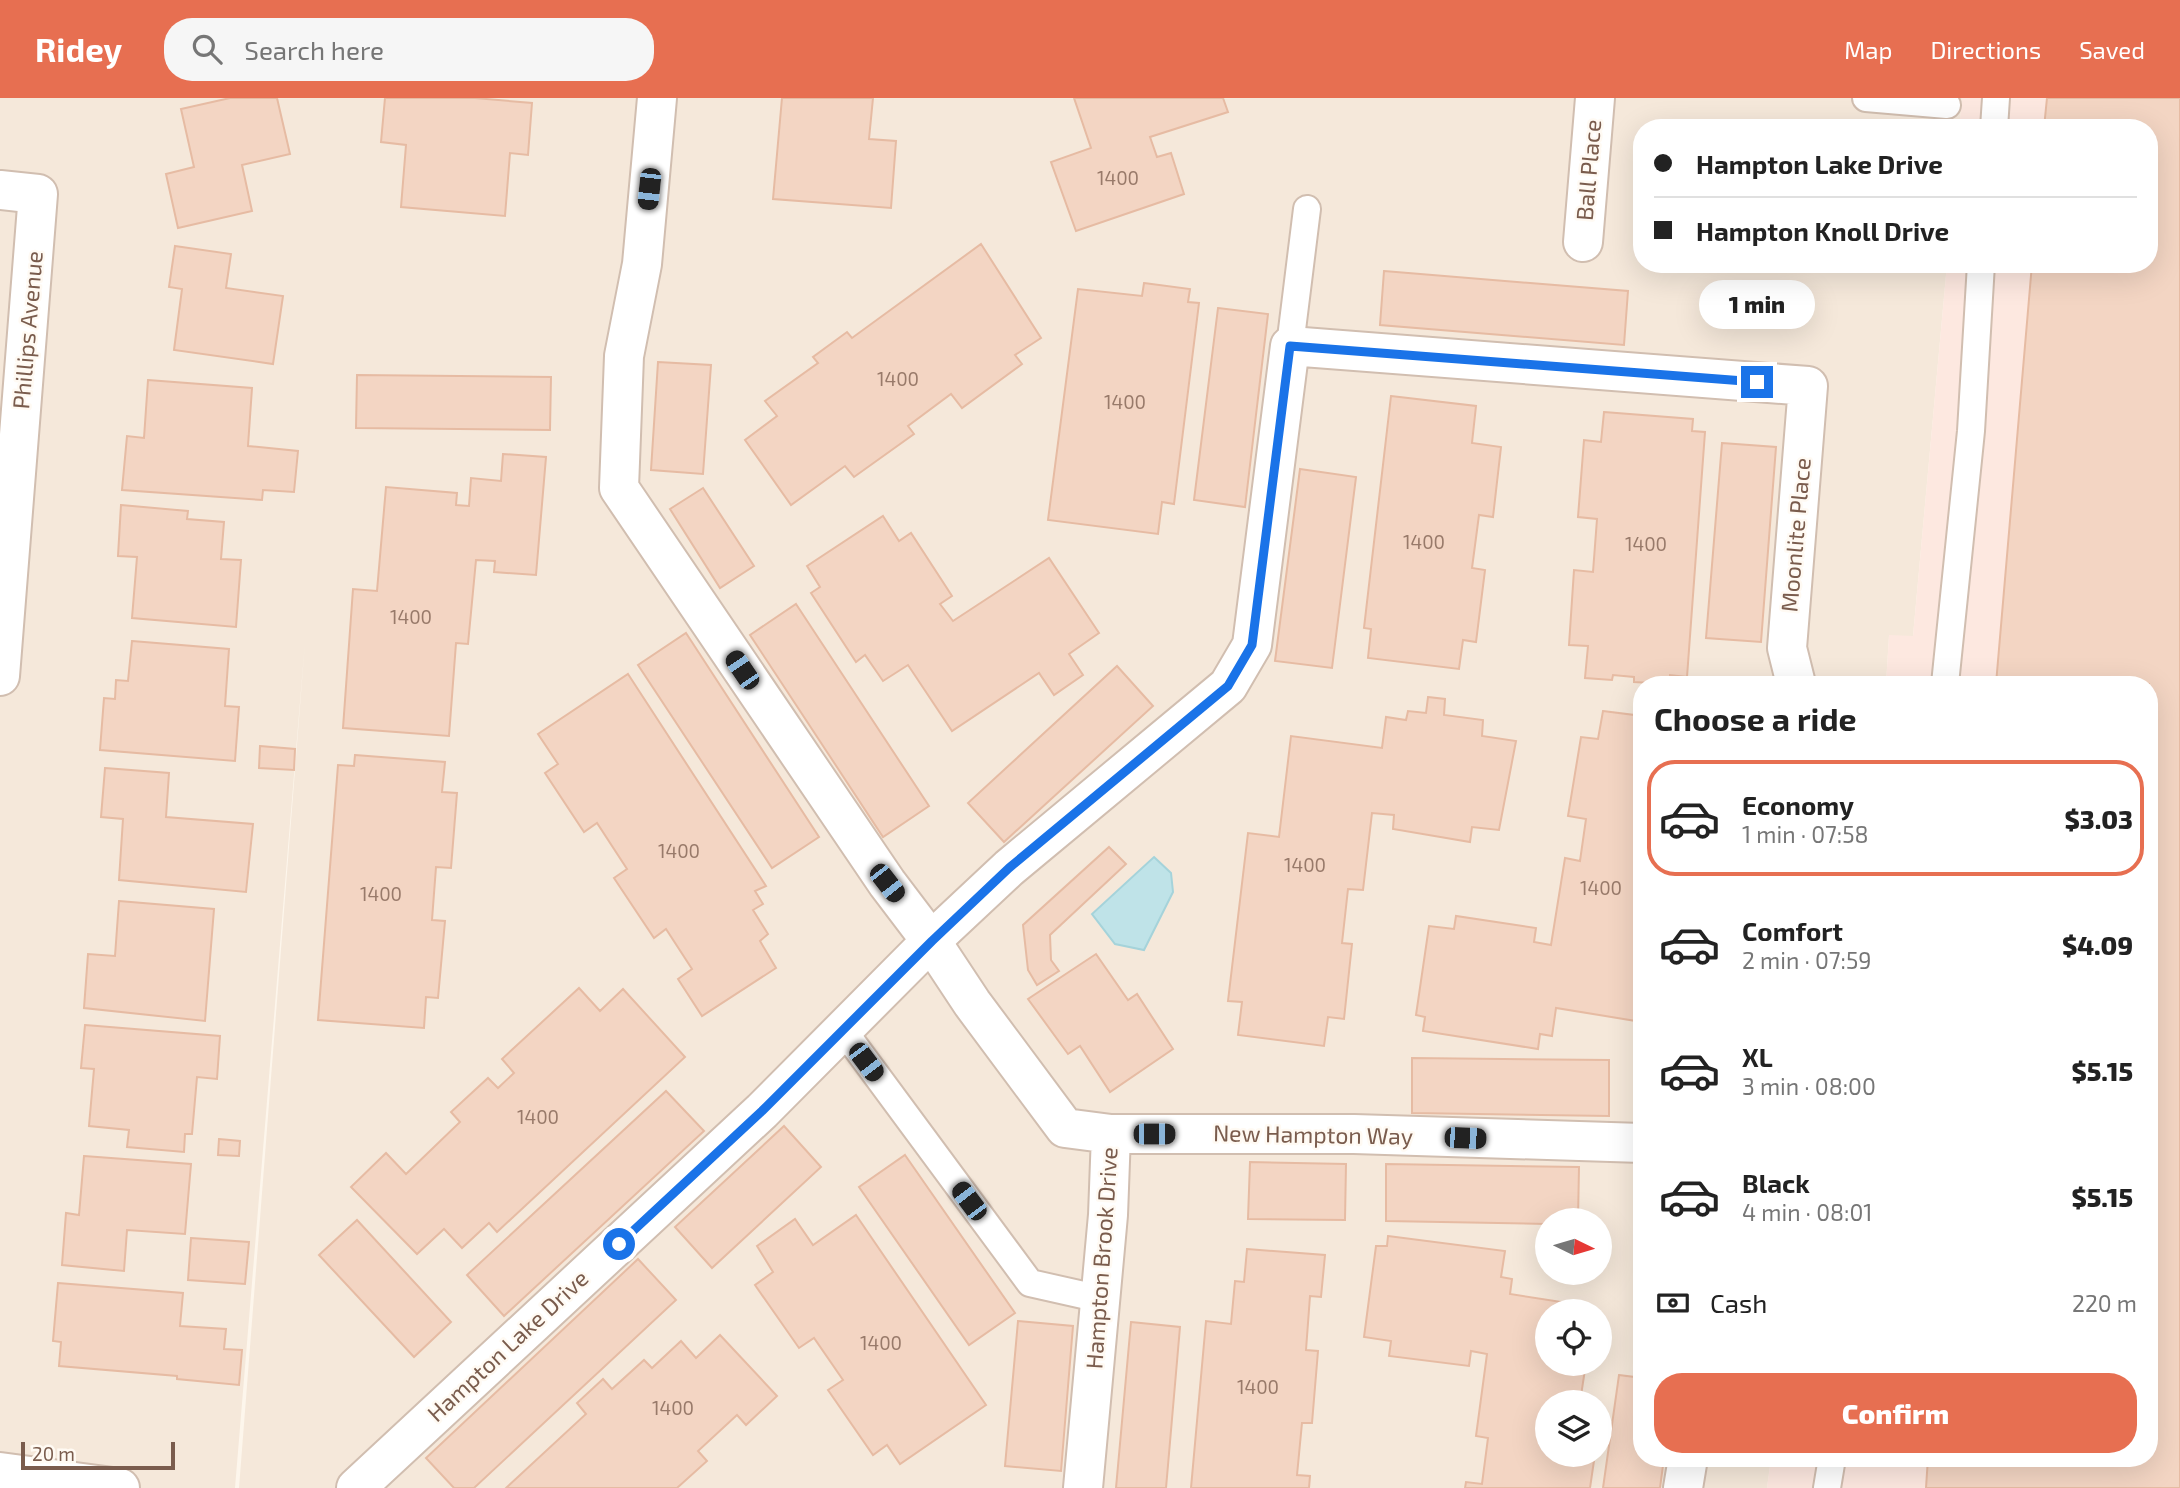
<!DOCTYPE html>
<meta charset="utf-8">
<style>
body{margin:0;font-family:"Exo 2",sans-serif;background:#f6f6f6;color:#222;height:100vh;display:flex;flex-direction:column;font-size:26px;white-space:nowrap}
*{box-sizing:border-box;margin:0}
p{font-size:23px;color:#767676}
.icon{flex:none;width:38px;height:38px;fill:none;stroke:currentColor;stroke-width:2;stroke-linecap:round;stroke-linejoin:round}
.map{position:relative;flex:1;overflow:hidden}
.details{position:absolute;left:1633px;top:578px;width:525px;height:791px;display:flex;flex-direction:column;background:#fff;border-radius:28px;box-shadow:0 7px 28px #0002}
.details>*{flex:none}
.banner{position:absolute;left:1633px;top:21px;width:525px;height:154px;border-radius:28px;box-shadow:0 7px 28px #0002;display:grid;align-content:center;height:154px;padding:0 21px;background:#fff}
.needle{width:46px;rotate:95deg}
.tools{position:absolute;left:1535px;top:1110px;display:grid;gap:14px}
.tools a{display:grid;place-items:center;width:77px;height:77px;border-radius:50%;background:#fff;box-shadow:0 7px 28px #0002;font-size:35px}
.scale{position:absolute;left:21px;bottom:18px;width:154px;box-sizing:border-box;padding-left:7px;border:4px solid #7a5c4d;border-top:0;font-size:19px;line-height:24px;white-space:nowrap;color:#7a5c4d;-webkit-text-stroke:5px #fffaf3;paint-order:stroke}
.end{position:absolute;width:32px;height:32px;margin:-16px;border:9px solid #1a73e8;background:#fff;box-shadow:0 0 0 4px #fff}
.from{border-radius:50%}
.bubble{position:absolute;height:49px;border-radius:24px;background:#fff;box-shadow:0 7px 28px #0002;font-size:23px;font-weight:800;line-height:49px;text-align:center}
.car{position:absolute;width:21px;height:42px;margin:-21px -10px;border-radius:9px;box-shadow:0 0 5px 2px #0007;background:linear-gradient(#222 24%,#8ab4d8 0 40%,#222 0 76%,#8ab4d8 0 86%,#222 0)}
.banner b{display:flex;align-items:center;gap:24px;height:66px;font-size:26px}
.banner b+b{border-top:2px solid #e0e0e0}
.banner i{width:18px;height:18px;background:#222}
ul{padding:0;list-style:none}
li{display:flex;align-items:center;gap:21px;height:116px;margin:0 14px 10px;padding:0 7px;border:4px solid transparent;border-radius:28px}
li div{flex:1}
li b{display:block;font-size:26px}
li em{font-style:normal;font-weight:800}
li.active{border-color:#e76f51}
li>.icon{width:63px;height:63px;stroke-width:1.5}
h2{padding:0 21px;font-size:32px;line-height:84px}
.pay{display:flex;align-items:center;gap:18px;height:77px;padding:0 21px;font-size:26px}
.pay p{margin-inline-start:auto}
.primary-button{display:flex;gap:14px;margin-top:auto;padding:14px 21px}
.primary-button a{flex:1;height:80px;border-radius:28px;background:#e76f51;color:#fff;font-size:28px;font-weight:800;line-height:80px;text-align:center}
header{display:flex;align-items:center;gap:42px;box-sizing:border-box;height:98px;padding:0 35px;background:#e76f51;color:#fff}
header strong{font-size:33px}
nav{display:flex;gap:38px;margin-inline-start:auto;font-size:24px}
.search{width:490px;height:63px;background:#f6f6f6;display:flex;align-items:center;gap:18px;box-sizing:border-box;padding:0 24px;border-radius:28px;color:#767676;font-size:26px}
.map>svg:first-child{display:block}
</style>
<header>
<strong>Ridey</strong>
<div class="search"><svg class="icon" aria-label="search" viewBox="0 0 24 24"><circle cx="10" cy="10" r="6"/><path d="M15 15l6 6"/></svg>Search here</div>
<nav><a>Map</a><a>Directions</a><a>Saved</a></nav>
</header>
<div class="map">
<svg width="2180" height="1390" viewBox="0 0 2180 1390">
<rect width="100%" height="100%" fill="#fdf6ec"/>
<path fill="#f5e8da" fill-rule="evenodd" d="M0,0H1962L1959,30H1642V166H1947L1913,538H1889L1886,586H1642V1360H1771L1767,1390H239L305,544L235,1390H0ZM1547,1122H1600V1174H1547ZM1547,1213H1600V1265H1547ZM1547,1304H1600V1356H1547Z"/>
<polygon fill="#fde8e0" points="1962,0 2180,0 2180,1390 1767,1390 1771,1360 2149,1360 2149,586 1886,586 1889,537 1913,538 1947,166 2149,166 2149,30 1959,30"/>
<polygon fill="#bfe3e8" stroke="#a5d3da" stroke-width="2" points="1154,759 1171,775 1173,794 1144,852 1115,846 1092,816"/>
<g fill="#f3d5c3" stroke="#e6bba3" stroke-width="2">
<polygon points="230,0 277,0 290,56 242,67 252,113 178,130 166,76 194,69 181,11"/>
<polygon points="385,0 475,0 532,5 528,57 510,55 505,118 401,109 406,47 381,44"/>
<polygon points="782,0 873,0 869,41 896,43 891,110 773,101"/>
<polygon points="1074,0 1223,0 1228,14 1150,39 1157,59 1171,55 1184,96 1076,133 1051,64 1091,50"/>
<polygon points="2047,0 2180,0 2180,1390 1926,1390 1928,1360 2149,1360 2149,586 1996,586 2032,166 2149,166 2149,30 2044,30"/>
<polygon points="981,146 1041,240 1015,257 1022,266 962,310 951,296 908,328 914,336 854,379 845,368 791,407 745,342 777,318 765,303 818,265 813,259 847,234 852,240"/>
<polygon points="175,148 231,156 226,190 283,198 273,266 174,252 182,191 169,189"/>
<polygon points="1384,173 1628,193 1624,247 1380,227"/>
<polygon points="1144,185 1190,191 1188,204 1199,205 1174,406 1162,404 1158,436 1048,422 1078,191 1142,198"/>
<polygon points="1218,210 1268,216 1245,409 1194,402"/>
<polygon points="658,264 711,267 703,376 651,372"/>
<polygon points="357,277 551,279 550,332 356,330"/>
<polygon points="148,282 252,290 248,348 298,353 294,394 263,392 262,402 122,392 127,338 144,340"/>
<polygon points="1391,298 1476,308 1472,345 1501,349 1493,419 1479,417 1472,470 1485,472 1476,544 1463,542 1459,571 1368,560 1371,531 1364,530"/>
<polygon points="1604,314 1693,321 1692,333 1705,334 1687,579 1670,577 1670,586 1634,584 1634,579 1613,577 1612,582 1585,580 1588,548 1569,547 1574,472 1593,474 1597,421 1578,419 1584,342 1601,344"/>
<polygon points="1722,345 1776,349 1761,544 1706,540"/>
<polygon points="503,356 546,359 536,477 494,474 495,463 476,462 468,546 456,545 449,638 343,630 353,491 377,493 386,389 457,395 456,407 469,408 471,380 501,383"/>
<polygon points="1300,371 1356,379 1332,570 1275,563"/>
<polygon points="703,390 754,468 720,490 670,411"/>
<polygon points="121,407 188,413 187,421 224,424 221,461 241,462 236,529 132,520 137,459 118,458"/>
<polygon points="883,418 899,443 911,435 952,498 940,506 953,523 1049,460 1099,535 1069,556 1083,577 1054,597 1039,575 952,633 908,567 883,583 865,557 856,564 811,495 820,489 807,468"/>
<polygon points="796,506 929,708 883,739 750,537"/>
<polygon points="686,535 819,739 772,770 638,567"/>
<polygon points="132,543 229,551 225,608 239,609 235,663 100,652 104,600 115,601 116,582 128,583"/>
<polygon points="1117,568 1153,608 1004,744 968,705"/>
<polygon points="628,576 766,788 755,793 763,806 753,812 768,836 760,843 776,870 702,918 678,881 692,871 666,831 654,840 614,780 627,771 597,725 584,734 545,675 558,666 538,636"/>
<polygon points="1428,599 1445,601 1444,617 1483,622 1482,638 1516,643 1499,732 1472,729 1470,744 1393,731 1394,717 1372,715 1363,792 1348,791 1342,845 1352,846 1344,921 1328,919 1324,948 1238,937 1242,904 1228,903 1248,735 1279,739 1291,638 1382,650 1386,619 1406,622 1408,613 1426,615"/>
<polygon points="1603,613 1642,618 1642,884 1636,923 1556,910 1552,938 1540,936 1538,951 1423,933 1425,919 1416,917 1429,828 1454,831 1456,818 1536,830 1534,844 1551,847 1565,760 1580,763 1586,721 1568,718 1581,639 1598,641"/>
<polygon points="260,648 295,651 294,672 259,670"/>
<polygon points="355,657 445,664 442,694 457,695 451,770 436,769 432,822 445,823 438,900 426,899 424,930 318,922 338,667 354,668"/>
<polygon points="105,670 169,675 166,719 253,726 246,794 119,782 123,721 101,719"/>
<polygon points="1109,749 1126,766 1050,837 1051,862 1059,873 1037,887 1028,872 1023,827"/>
<polygon points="119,803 214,811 205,923 84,910 88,856 115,858"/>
<polygon points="1096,856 1128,902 1137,896 1173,951 1110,994 1080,948 1068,956 1028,901"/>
<polygon points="579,890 600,913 623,891 685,959 497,1134 489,1125 462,1150 444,1131 417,1156 351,1089 386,1055 406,1076 460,1024 451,1014 488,980 498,990 514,975 502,961"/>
<polygon points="85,927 220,938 217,981 197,979 192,1036 185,1036 184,1054 127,1049 129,1032 89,1028 94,971 81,970"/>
<polygon points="1412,960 1609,962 1609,1018 1412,1015"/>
<polygon points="666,993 704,1033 504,1218 467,1177"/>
<polygon points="784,1028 821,1069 712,1170 675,1129"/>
<polygon points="219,1041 240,1043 239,1058 218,1057"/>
<polygon points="905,1057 1015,1215 969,1247 859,1089"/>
<polygon points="84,1058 191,1066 185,1136 127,1132 124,1173 62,1167 66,1115 79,1117"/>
<polygon points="1250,1064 1346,1066 1345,1122 1248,1121"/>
<polygon points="1386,1066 1579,1069 1578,1122 1547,1122 1547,1126 1386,1123"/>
<polygon points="856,1117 986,1307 900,1366 887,1347 873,1357 828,1292 843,1282 814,1240 799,1250 755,1187 773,1174 757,1148 795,1121 813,1147"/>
<polygon points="357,1122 451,1224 414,1259 319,1157"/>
<polygon points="1388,1138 1505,1153 1501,1179 1512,1181 1510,1196 1594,1209 1594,1213 1547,1213 1547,1265 1586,1265 1580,1304 1547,1304 1547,1356 1595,1356 1590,1390 1465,1390 1466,1384 1482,1386 1488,1340 1476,1338 1487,1256 1471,1253 1469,1268 1389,1258 1391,1243 1364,1239 1376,1148 1387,1148"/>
<polygon points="191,1140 249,1144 245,1186 188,1182"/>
<polygon points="1247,1151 1325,1157 1321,1199 1310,1198 1306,1252 1318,1253 1312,1325 1302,1325 1297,1377 1310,1378 1309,1390 1191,1390 1206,1223 1231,1226 1235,1183 1244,1184"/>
<polygon points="638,1161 676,1202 474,1390 454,1390 426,1360"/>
<polygon points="58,1185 183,1195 180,1228 226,1231 224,1251 242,1252 239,1287 177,1281 177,1278 59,1268 61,1244 53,1243"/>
<polygon points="1018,1223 1073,1228 1061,1373 1005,1368"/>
<polygon points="1131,1224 1180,1229 1166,1390 1116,1390"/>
<polygon points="720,1237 777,1298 746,1327 737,1317 698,1353 707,1363 677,1390 506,1390 586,1316 577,1305 603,1281 612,1291 644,1262 652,1270 681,1243 696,1260"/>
<polygon points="1619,1277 1642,1280 1642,1360 1664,1360 1660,1390 1603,1390"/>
</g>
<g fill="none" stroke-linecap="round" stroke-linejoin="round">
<defs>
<g id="lane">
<polyline points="1866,0 1947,7"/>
<polyline points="1994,30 1996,0"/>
<polyline points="1290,248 1307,111"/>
<polyline points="1945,586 1971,333 1981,166"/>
<polyline points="843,932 1030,1185 1101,1201"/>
<polyline points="1827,1390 1832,1360"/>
</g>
<g id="street">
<polyline points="657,0 642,166 624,258 619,390 887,785 931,843 972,905 1065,1030 1111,1036 1108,1117 1083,1390"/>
<polyline points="0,92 38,96 0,578"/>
<polyline points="1583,144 1595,0"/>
<polyline points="1111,1036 1354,1036 1642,1045"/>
<polyline points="0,1374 120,1390"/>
<polyline points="356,1390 762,1013 931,843 1009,770 1228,588 1252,547 1290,248 1808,288 1787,550 1796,586"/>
<polyline points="1683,1390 1688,1360"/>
</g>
</defs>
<use href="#lane" stroke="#d1beb0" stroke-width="30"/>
<use href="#street" stroke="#d1beb0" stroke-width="42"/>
<use href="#lane" stroke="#fff" stroke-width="26"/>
<use href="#street" stroke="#fff" stroke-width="38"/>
</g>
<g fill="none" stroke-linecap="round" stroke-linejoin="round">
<polyline stroke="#1a73e8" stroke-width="9" points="619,1146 762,1013 932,843 1009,770 1228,588 1252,547 1290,248 1757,284"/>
</g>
<g text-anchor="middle" stroke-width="5" stroke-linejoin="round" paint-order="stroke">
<g font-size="19" fill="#987a6a">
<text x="1118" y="87">1400</text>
<text x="898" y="288">1400</text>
<text x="1125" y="311">1400</text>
<text x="1424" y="451">1400</text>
<text x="1646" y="453">1400</text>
<text x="411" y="526">1400</text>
<text x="679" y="760">1400</text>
<text x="1305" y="774">1400</text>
<text x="1601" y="797">1400</text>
<text x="381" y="803">1400</text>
<text x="538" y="1026">1400</text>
<text x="881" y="1252">1400</text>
<text x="1258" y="1296">1400</text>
<text x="673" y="1317">1400</text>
</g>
<g font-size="23" fill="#7a5c4d" stroke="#fffaf3">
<text transform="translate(1589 72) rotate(-85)" y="8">Ball Place</text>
<text transform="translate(28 232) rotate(-85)" y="8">Phillips Avenue</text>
<text transform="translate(1796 437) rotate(-85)" y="8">Moonlite Place</text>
<text transform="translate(1313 1037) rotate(1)" y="8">New Hampton Way</text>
<text transform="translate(1102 1160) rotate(-86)" y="8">Hampton Brook Drive</text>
<text transform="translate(508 1248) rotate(-43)" y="8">Hampton Lake Drive</text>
</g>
</g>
</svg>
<div class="tools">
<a><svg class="needle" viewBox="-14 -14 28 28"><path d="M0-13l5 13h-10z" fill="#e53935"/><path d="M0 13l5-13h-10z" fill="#767676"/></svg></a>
<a><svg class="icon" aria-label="locate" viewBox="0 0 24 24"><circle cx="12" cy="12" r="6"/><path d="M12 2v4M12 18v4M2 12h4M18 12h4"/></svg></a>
<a><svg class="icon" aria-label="layers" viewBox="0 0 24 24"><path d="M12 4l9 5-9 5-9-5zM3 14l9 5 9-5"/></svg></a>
</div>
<div class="scale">20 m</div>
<i class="end from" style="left:619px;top:1146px"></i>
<i class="end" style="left:1757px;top:284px"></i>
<div class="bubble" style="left:1699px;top:182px;width:116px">1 min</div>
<i class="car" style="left:649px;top:91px;rotate:186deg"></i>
<i class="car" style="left:742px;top:572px;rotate:326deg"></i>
<i class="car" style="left:887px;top:785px;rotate:142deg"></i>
<i class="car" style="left:866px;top:964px;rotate:143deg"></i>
<i class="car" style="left:1154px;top:1036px;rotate:90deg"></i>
<i class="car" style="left:1465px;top:1040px;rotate:92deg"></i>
<i class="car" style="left:969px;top:1103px;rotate:323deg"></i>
<div class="banner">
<b><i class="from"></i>Hampton Lake Drive</b>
<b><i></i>Hampton Knoll Drive</b>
</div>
<section class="details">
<h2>Choose a ride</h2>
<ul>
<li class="active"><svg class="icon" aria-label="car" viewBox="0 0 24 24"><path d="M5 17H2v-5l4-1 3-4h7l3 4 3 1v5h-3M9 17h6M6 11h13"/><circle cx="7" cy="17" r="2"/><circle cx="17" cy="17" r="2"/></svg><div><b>Economy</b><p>1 min · 07:58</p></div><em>$3.03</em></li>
<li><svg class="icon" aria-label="car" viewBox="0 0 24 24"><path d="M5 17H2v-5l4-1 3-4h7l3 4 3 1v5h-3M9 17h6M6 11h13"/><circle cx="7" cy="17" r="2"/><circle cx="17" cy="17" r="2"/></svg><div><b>Comfort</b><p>2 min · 07:59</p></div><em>$4.09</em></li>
<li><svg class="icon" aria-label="car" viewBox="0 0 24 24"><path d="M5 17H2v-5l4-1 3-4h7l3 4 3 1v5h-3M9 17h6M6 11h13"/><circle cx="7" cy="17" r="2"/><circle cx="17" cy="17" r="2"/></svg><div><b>XL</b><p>3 min · 08:00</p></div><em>$5.15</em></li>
<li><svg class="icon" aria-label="car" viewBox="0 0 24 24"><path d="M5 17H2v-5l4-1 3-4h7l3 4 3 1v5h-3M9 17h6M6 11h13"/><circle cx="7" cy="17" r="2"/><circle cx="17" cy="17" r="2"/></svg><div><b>Black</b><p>4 min · 08:01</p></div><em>$5.15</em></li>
</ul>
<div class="pay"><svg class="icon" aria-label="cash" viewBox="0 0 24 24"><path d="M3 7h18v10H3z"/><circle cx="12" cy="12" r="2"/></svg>Cash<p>220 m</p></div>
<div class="primary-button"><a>Confirm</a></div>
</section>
</div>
